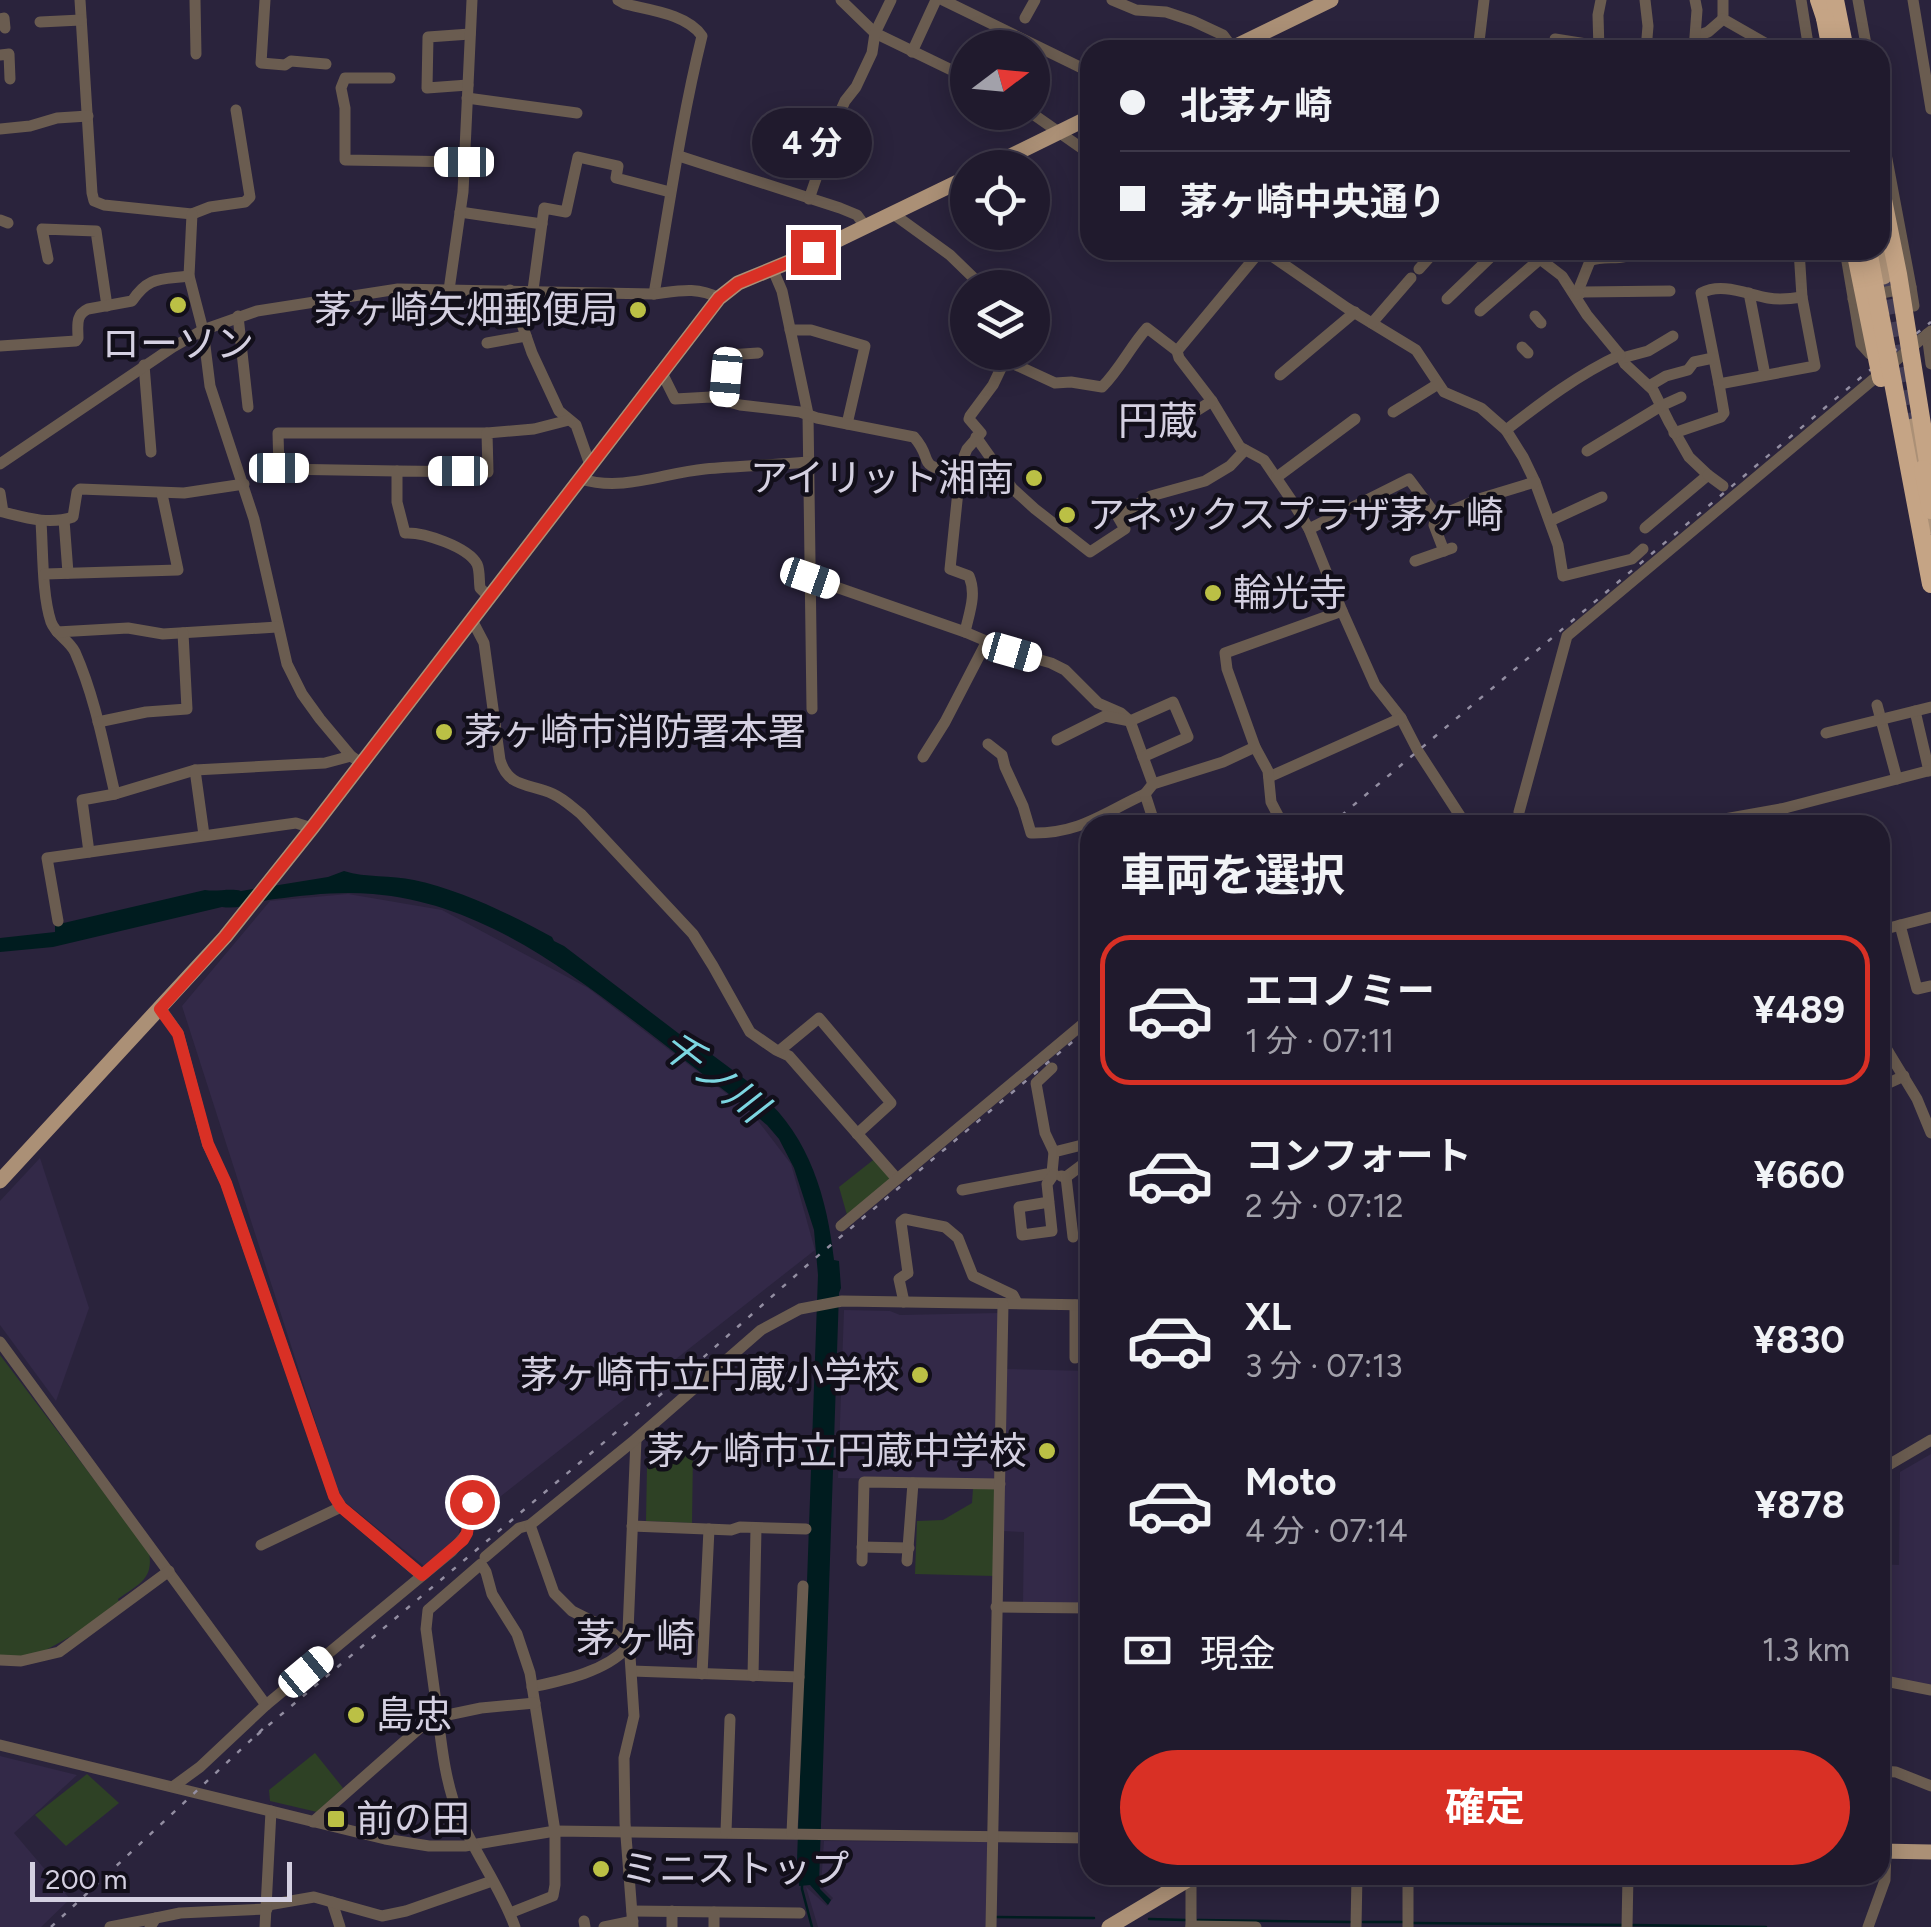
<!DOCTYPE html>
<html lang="ja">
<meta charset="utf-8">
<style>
body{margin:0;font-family:Figtree,"Noto Sans JP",sans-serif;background:#2d2739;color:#f1f3f6;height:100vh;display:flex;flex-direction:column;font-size:38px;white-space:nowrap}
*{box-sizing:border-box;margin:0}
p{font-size:32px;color:#a2a1aa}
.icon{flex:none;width:55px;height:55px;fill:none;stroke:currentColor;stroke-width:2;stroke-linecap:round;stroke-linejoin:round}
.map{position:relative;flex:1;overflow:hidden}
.panel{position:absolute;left:1080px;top:815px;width:810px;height:1070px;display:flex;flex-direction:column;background:#201a2d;border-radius:30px;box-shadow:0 5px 25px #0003,0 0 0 2px #3d3849}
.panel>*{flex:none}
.hud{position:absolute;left:1080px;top:40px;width:810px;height:220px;border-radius:30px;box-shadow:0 5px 25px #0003,0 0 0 2px #3d3849;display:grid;align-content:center;height:220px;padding:0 40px;background:#201a2d}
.needle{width:65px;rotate:74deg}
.tools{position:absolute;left:950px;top:30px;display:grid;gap:20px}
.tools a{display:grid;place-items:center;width:100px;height:100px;border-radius:50%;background:#201a2d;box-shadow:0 5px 25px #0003,0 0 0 2px #3d3849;font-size:50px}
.scale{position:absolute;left:30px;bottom:25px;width:262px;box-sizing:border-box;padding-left:10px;border:5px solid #d4d0e1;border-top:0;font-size:28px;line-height:35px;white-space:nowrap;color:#d4d0e1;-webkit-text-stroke:8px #120f1a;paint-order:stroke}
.end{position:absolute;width:45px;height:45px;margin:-22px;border:12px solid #d93025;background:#fff;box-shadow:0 0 0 5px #fff}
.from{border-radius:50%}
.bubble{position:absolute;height:70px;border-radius:35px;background:#201a2d;box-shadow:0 5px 25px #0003,0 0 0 2px #3d3849;font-size:32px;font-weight:700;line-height:70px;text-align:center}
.car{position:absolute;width:30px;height:60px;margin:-30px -15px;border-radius:12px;box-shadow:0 0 8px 2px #0007;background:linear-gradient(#fff 24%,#345 0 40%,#fff 0 76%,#345 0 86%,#fff 0)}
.hud b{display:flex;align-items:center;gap:35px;height:95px;font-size:38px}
.hud b+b{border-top:2px solid #3d3849}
.hud i{width:25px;height:25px;background:#f1f3f6}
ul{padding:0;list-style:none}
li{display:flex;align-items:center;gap:30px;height:150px;margin:0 20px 15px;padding:0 20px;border:5px solid transparent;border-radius:30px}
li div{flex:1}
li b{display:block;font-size:38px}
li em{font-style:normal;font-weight:700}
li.active{border-color:#d93025}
li>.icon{width:90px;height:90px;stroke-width:1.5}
h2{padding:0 40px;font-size:45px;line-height:120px}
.pay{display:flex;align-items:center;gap:25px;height:110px;padding:0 40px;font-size:38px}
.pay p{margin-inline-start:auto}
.primary-button{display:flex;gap:20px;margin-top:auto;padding:20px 40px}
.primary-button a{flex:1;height:115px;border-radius:60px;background:#d93025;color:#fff;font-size:40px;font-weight:700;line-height:115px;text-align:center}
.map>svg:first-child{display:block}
</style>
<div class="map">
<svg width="1931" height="1927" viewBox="0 0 1931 1927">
<rect width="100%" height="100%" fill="#2a233c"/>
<g fill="#332948">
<polygon points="348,894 442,910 588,988 752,1113 791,1164 815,1250 492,1503 465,1497 458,1538 424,1566 340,1498 182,1006 270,901"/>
<polygon points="40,1158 89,1308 56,1401 0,1325 0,1201"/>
<polygon points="844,1310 890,1311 900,1315 999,1313 994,1481 838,1478"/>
<polygon points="1004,1369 1090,1371 1090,1605 1023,1603 1024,1532 1002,1531"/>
<polygon points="1931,1454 1931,1688 1880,1679 1880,1564 1899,1565 1900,1472"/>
<polygon points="0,1756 77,1775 14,1833 70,1899 41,1927 0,1927"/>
<polygon points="824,1841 989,1842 987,1927 818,1927 806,1887 827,1906 833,1898 821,1886"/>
</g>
<g fill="#2e4125">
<polygon points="877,1157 895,1177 847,1215 839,1187"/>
<path d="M0,1355L149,1552C154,1580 138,1584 118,1599L119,1602L84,1629L46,1650L27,1656H0Z"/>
<polygon points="673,1453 693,1453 692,1523 646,1521 647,1466 672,1466"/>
<polygon points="973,1488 998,1488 994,1576 915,1574 917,1521 943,1520 972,1503"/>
<polygon points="315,1753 343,1788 317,1812 270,1801 269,1790"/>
<polygon points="87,1774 119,1803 66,1846 35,1815"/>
</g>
<path fill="#001c1f" d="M344,871C366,878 391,875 414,880C461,890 510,914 552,937L554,941L564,946L699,1049L703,1048L754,1086L755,1090C808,1131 827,1196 834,1260L839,1261L841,1288L839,1293L819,1884L820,1889L831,1900L828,1905L810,1885L799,1886L797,1861L818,1275L814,1230L794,1168L779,1139L767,1125C735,1097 699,1072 665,1045C579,979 486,903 373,894C339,891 307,895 275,899C257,901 240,910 222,907L53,947L0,952V938L55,932V925L205,890C217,892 230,888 241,891L328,877Z"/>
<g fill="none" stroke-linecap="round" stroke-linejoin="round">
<g stroke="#001c1f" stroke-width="2.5">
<polyline points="802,1882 802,1889 812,1927"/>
<polyline points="995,1917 1094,1918"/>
<polyline points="1149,1919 1185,1920"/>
<polyline points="1198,1920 1350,1922"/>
<polyline points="1363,1922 1405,1922"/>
<polyline points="1413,1923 1625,1925"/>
<polyline points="1633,1925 1766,1927"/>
</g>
<polyline stroke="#443d55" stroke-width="15" stroke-dasharray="15 8" stroke-linecap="butt" points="1884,277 1912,426"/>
<g stroke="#6a5c50" stroke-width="11">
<polyline points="80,0 92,193 94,201 104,205 192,214 210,207 245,202 250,197 236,110"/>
<polyline points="195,0 196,54"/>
<polyline points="265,0 261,63 285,65 291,61 326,64"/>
<path d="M618,0L625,4C649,10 687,14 702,36C681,121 669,208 654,294"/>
<polyline points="841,0 875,33 968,78"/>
<polyline points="943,0 1090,72"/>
<polyline points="1112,0 1136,10 1166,12 1193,21 1223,35 1234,50"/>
<polyline points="1645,0 1648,26 1646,50"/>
<polyline points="1723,0 1723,19 1765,43 1773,50"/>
<polyline points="1801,0 1809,50"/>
<polyline points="1858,0 1867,50"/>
<polyline points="1913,0 1931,109"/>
<polyline points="1025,18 1035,0"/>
<polyline points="0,19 4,18 5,28"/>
<polyline points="40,22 81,20"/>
<polyline points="1696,36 1708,32 1723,19"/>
<polyline points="1555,39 1599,46"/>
<polyline points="1478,50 1484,0"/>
<polyline points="1599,50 1598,15 1601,0"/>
<polyline points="1694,50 1697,10 1695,0"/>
<polyline points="912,52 936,0"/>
<polyline points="0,55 9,54 10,79"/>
<polyline points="390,78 345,78 341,88 345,108 345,160 464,162"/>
<polyline points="468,85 427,88 428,37 470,34"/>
<polyline points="467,98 577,113"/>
<polyline points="1030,112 1090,154"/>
<polyline points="0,129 30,126 57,118 88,116"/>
<polyline points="679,156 840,208 857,215 865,226"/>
<polyline points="809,199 836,121 845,101 856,87 872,53 875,33 891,0"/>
<polyline points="460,212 542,224"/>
<polyline points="892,213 950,255 984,288"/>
<polyline points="192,214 189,276 203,330 210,386 254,519 287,664 302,694 320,719 351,756 361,763"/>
<polyline points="0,220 8,223"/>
<polyline points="1263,250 1347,308 1416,350 1444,392 1481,408 1506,430 1523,457 1535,482 1558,545 1563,576 1632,559 1643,549"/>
<polyline points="1528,250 1562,276 1587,315 1620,355 1625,364 1653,390 1669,422 1689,457 1708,475 1645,528"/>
<polyline points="1845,250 1861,344 1870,354"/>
<polyline points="48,259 42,229 96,231 107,306"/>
<polyline points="1419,269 1436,250"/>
<polyline points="773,270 782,291 808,414 812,709"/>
<polyline points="1911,287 1914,306"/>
<polyline points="449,290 463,192 472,0"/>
<polyline points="510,290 532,353 559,411 576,425 590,465"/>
<polyline points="533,290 544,208 566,212 578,157 618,166 616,178 670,192"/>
<polyline points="1749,293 1765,375"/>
<polyline points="1576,296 1583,292 1670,291"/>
<path d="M1576,296L1590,261C1605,254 1625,263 1637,250"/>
<polyline points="1447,299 1498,250"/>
<polyline points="1853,299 1911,287 1880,122"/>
<polyline points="1480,311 1540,259"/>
<polyline points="238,316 248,407"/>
<polyline points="1535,316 1541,323"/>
<polyline points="1372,323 1411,278"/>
<polyline points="790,330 811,330 865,346 847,424"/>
<polyline points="1927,334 1931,364"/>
<polyline points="487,343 526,336"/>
<path d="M0,346L76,341L78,338C78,326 75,315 88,309L132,301C149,276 160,280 189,276"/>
<polyline points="1522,347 1528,353"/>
<polyline points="1177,351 1261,250"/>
<path d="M998,352L1005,360L1055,383L1071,382L1102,387C1120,369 1130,347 1147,328L1177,351L1179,358L1212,401L1240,447L1264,460L1292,501L1309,529L1342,611L1375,685L1401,718L1418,751L1466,825"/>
<polyline points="1622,358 1648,351 1673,336"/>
<polyline points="144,365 151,452"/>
<path d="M662,373L675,399L711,397L740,405L800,412L817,418L914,437C936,462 913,465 957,473"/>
<polyline points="1280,375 1355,312"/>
<path d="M1719,384L1701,293C1722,282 1746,294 1768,298C1779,300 1790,299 1802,297"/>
<polyline points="1649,386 1666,376 1688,370 1694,362 1713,358"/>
<polyline points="724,399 728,355 758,353"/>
<polyline points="1393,412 1438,384"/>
<path d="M1506,430C1542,402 1579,374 1620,355"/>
<polyline points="1164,431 1212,401"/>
<polyline points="1674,433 1721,417 1724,413 1719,384 1815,366 1802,297 1799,250"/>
<polyline points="976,437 1012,488 1035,509 1090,552 1125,529 1118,517 1151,496 1205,481 1230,466 1245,450"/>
<polyline points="1587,451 1661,406 1681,397"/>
<path d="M0,464L173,347L203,330L257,311L398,289L654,294C678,291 697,286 719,298"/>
<polyline points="397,471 279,469 278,433 487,433"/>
<polyline points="1708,475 1723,486"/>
<polyline points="1277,477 1355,419"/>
<path d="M581,479C623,492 663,473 705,469C740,466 774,465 808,462"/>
<path d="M0,493L3,512C27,518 49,525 73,517L77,492L80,489L184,493L244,484"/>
<polyline points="1436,515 1434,525 1444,551"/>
<polyline points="64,520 68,573"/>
<polyline points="1550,521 1602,497"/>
<path d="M41,522C43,550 42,595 51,622C56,635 69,640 75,652C95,697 104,747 115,794L195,770L325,763L351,756"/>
<polyline points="1309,529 1409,479 1436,515 1441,515 1479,499 1535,482"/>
<polyline points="1415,561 1452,548"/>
<polyline points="45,574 178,570 162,494"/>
<polyline points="810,578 965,632 1012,652 1051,663 1065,670 1098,703 1121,713 1130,721 1153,784"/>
<path d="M488,596L480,588C479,582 480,570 477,564C468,547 424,532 405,533L397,502V471L488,472L487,433L534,429L569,420"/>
<path d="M472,620L484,643L500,760C509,789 530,783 553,794C564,799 572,807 581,814L693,934L713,966L750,1032L776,1050L789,1056L897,1179"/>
<polyline points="57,632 128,628 163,634 277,627"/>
<path d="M965,632C969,613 977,595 969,576L950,569L958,491L957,473L967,449L981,433L969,419L970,416L993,385L1005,360"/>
<polyline points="1877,705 1897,779"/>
<polyline points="1915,711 1929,771"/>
<polyline points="98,722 146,712 187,709 183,633"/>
<polyline points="1826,733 1931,707"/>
<polyline points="1057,740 1105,716 1130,721 1173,702 1188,737 1143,757"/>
<path d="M988,744L1002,755L1005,767L1023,806L1031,833C1080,834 1103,813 1145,794"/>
<polyline points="923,757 945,722 987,641"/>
<polyline points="195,770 204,835"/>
<polyline points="1269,777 1401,718"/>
<polyline points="1781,809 1787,825"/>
<polyline points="1155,825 1145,794 1153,784 1223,762 1255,747"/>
<polyline points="1283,825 1271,802 1268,771 1255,747 1227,669 1225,653 1342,611"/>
<polyline points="1520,825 1519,812 1567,636 1931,331"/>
<polyline points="1691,825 1781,809 1931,770"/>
<polyline points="89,852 82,800 115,794"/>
<polyline points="58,921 47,858 296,823 312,828"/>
<polyline points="1900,925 1917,989 1931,986"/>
<polyline points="1889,928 1931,917"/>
<polyline points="161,1009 178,1033 208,1145 226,1183 334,1496 341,1507 421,1575"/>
<polyline points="1880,1038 1917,1099 1931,1133"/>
<polyline points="779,1051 819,1018 891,1103 857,1134"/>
<polyline points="1090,1058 1090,1060"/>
<polyline points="1052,1068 1036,1083 1045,1133 1054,1152"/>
<polyline points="1880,1087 1904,1076"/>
<polyline points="1061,1176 1066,1177 1090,1159"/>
<polyline points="1066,1177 1073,1237"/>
<polyline points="962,1190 1052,1173 1054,1152 1090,1143"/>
<polyline points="1049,1202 1019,1207 1022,1235 1052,1231 1047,1184 1054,1174"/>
<polyline points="841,1226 1090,1018"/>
<polyline points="904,1302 899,1279 908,1273 901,1222 905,1219 945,1227 958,1238 973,1276 1013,1295 1017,1303"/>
<polyline points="0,1342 266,1705"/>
<polyline points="1075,1358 1075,1305"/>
<polyline points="1880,1470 1931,1440"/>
<polyline points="632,1526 731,1530 740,1527 806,1529"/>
<polyline points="261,1545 341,1507"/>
<polyline points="862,1547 909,1548"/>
<polyline points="485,1557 519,1528 530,1525"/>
<polyline points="862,1561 864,1482 1000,1484"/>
<polyline points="907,1561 913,1483"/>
<polyline points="996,1607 1090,1608"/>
<polyline points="624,1643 628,1631 636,1439"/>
<polyline points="0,1660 21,1661 59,1652 169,1571"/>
<polyline points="632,1671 799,1677"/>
<polyline points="702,1674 709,1529"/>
<polyline points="753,1676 756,1528"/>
<polyline points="1880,1680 1931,1690"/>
<path d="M532,1687C564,1680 604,1672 627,1648"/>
<polyline points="0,1745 385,1839 429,1846 465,1846 555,1831 1090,1838"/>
<polyline points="1880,1771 1896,1772 1931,1786"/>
<polyline points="174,1786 200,1767 266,1705 452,1551 467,1533 472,1502"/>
<polyline points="313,1822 431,1718 438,1717 426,1629 428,1610 481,1564 486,1572 492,1594 517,1634 530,1673 555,1831 555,1885 553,1896 510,1913"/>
<polyline points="726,1832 730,1719"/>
<polyline points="792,1833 803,1586"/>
<polyline points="332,1902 340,1927"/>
<polyline points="268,1905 314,1897 382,1916 406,1911 492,1881"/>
<polyline points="632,1911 800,1913"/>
<polyline points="584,1921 585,1927"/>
<polyline points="1191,1926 1256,1927"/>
<polyline points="110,1927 156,1918"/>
<polyline points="150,1927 156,1918 180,1913 267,1909"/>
<polyline points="265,1927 271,1811"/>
<path d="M515,1927C501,1888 475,1854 459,1816C446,1785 442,1750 438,1717L481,1708L535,1703"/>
<polyline points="604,1927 633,1921"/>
<polyline points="633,1927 625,1823 624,1758 634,1716 630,1656 624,1643 608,1629 572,1611 554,1593 530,1525 636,1439 761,1330 800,1309 842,1301 1090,1305"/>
<polyline points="672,1927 672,1911"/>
<polyline points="714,1927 714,1912"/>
<polyline points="991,1927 1003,1304"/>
<polyline points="1191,1927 1191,1875"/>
<polyline points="1356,1927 1357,1875"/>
<polyline points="1408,1927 1408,1875"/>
<polyline points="1627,1927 1628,1875"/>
<polyline points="1868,1927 1885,1880 1886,1851"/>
</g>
<g stroke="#ab9076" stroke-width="15">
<polyline points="1228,50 1331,0"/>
<polyline points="986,168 1090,117"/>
<polyline points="1879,250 1884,277"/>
<polyline points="1912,426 1931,527"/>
<polyline points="0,1181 225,937 312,828 719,298 738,283 813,252 968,177"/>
<polyline points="1880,1851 1931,1852"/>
<polyline points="1109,1927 1196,1875"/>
</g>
<g stroke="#c5a485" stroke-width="18">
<polyline points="1819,0 1825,18"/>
<polyline points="1835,0 1845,50"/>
</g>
<g stroke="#938ea2" stroke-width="2.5" stroke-dasharray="5 10" stroke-linecap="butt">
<polyline points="1330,825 1865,374 1931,322"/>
<polyline points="257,1735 679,1379 813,1260 1090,1027"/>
<polyline points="51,1927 266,1726"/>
</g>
<g stroke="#c5a485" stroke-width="18">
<polyline points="1825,18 1831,50"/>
<polyline points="1880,185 1898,274 1931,481"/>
<polyline points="1855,250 1881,378"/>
<polyline points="1868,250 1931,584"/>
<polyline points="1923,469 1931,510"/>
</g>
</g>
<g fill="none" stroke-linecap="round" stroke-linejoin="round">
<polyline stroke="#d93025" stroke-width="12" points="472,1502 467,1533 463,1540 422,1575 341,1507 334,1496 226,1183 208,1144 178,1034 160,1009 225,937 312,828 719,298 738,283 813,252"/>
</g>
<g fill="#bbc045" stroke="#120f1a" stroke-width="4">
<circle cx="178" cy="305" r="10"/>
<circle cx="638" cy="310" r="10"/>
<circle cx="1034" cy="478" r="10"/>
<circle cx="1067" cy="515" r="10"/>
<circle cx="1213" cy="593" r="10"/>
<circle cx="444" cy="732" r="10"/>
<circle cx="920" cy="1375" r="10"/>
<circle cx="1047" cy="1451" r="10"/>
<circle cx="356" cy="1715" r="10"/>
<rect x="326" y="1809" width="20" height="20" rx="5"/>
<circle cx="601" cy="1869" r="10"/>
</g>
<g text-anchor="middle" stroke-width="9" stroke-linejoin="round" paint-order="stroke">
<g font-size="38" fill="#d4d0e1" stroke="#120f1a" text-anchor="start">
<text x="618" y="323" text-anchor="end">茅ヶ崎矢畑郵便局</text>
<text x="178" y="357" text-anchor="middle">ローソン</text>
<text x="1014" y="491" text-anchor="end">アイリット湘南</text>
<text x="1087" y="528">アネックスプラザ茅ヶ崎</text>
<text x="1233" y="606">輪光寺</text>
<text x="464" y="745">茅ヶ崎市消防署本署</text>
<text x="900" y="1388" text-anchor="end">茅ヶ崎市立円蔵小学校</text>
<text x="1027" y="1464" text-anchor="end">茅ヶ崎市立円蔵中学校</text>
<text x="376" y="1728">島忠</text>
<text x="356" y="1832">前の田</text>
<text x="621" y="1882">ミニストップ</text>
</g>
<g font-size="40" fill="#d4d0e1" stroke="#120f1a">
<text x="1158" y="435">円蔵</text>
<text x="636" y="1652">茅ヶ崎</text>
</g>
<g font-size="40" font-style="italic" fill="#7cd6e1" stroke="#120f1a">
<text transform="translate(714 1076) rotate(38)" y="14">千ノ川</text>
</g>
</g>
</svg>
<div class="tools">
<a><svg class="needle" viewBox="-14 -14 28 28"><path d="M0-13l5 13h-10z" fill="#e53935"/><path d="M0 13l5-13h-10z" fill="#a2a1aa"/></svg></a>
<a><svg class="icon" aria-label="locate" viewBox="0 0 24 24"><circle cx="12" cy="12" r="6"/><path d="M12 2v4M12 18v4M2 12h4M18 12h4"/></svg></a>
<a><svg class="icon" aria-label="layers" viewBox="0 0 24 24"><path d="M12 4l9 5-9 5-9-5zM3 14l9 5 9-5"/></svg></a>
</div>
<div class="scale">200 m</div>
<i class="end from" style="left:472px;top:1502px"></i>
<i class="end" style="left:813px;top:252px"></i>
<div class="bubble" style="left:752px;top:108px;width:120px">4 分</div>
<i class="car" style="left:464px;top:162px;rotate:270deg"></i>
<i class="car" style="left:726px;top:377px;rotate:185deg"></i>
<i class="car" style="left:279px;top:468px;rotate:90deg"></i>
<i class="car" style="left:458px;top:471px;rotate:270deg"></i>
<i class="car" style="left:810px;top:578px;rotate:109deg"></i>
<i class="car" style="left:1012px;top:652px;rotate:106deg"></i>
<i class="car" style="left:306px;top:1672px;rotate:50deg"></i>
<div class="hud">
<b><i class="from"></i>北茅ヶ崎</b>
<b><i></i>茅ヶ崎中央通り</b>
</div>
<section class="panel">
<h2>車両を選択</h2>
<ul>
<li class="active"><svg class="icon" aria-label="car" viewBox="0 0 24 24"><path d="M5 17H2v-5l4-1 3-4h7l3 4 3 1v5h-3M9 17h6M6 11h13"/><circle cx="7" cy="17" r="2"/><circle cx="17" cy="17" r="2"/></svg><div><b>エコノミー</b><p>1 分 · 07:11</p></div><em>¥489</em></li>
<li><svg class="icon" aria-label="car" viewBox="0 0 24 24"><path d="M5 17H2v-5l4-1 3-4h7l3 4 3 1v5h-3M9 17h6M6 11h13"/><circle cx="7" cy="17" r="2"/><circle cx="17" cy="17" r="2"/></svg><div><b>コンフォート</b><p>2 分 · 07:12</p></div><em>¥660</em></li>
<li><svg class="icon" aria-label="car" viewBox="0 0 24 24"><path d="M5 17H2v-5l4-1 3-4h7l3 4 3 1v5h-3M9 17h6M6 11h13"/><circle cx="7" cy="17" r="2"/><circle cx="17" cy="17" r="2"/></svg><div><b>XL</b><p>3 分 · 07:13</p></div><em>¥830</em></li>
<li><svg class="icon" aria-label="car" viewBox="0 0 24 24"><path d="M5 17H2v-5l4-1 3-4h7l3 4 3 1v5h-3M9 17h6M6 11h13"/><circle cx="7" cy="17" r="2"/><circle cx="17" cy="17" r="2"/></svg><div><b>Moto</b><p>4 分 · 07:14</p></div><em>¥878</em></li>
</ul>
<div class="pay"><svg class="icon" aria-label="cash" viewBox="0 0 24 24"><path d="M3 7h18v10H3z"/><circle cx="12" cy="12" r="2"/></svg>現金<p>1.3 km</p></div>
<div class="primary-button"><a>確定</a></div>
</section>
</div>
